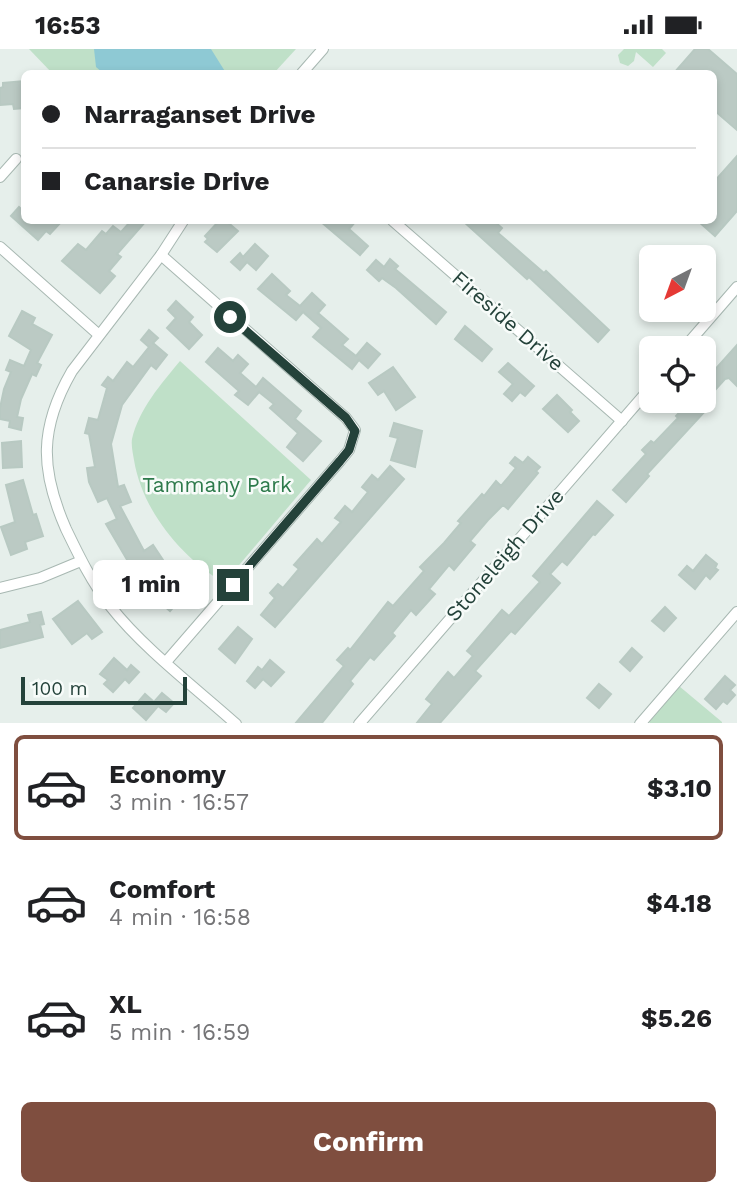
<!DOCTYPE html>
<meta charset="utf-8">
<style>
body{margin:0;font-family:"Work Sans",sans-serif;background:#f2f2f2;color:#202124;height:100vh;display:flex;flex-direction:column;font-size:26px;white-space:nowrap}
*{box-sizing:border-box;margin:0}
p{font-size:23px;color:#757577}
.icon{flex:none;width:38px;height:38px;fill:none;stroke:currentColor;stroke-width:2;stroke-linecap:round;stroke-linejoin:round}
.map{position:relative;height:674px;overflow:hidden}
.panel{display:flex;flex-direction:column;background:#fff;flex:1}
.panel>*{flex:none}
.hud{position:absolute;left:21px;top:21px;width:696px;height:154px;border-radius:10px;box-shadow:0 4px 10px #0003;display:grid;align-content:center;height:154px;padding:0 21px;background:#fff}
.needle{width:46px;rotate:221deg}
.tools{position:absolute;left:639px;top:196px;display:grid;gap:14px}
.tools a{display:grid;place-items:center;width:77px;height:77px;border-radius:10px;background:#fff;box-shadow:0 4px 10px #0003;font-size:35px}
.scale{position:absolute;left:21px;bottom:18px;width:166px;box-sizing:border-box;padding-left:7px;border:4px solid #24423a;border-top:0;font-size:19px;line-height:24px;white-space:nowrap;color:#24423a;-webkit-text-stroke:5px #f7fbf9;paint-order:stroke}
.end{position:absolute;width:32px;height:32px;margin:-16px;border:9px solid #24423a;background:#fff;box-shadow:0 0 0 4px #fff}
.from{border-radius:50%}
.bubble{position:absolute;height:49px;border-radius:10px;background:#fff;box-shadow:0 4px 10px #0003;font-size:23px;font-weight:700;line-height:49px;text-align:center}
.hud b{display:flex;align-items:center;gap:24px;height:66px;font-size:26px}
.hud b+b{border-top:2px solid #e0e0e0}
.hud i{width:18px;height:18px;background:#202124}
ul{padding:12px 0 0;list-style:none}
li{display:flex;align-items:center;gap:21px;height:105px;margin:0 14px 10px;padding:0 7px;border:4px solid transparent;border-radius:10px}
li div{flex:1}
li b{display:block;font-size:26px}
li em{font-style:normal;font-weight:700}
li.selected{border-color:#7f4e3f}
li>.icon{width:63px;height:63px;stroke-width:1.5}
.primary-button{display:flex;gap:14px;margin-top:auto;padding:14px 21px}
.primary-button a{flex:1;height:80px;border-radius:10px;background:#7f4e3f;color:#fff;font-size:28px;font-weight:700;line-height:80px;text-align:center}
.status{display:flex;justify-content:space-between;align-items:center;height:49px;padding:0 35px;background:#fff;direction:ltr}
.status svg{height:19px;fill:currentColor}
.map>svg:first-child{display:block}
</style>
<div class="status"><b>16:53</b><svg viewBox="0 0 49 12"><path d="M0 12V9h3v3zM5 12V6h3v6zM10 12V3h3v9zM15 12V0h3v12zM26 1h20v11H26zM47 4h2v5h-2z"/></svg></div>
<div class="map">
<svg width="737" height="675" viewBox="0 0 737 675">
<rect width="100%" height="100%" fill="#e6efeb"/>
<g fill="#bfe0c8">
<polygon points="29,0 296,0 274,24 52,24"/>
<polygon points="624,0 662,0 666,4 653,18 636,3 634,12 628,17 620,14 618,6"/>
<path d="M180,312L311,431L224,534C181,508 142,461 134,411C133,405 131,396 132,390C139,360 161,335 180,312Z"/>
<polygon points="679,637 722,673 722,674 651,675 649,673"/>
</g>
<polygon fill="#8ec9d4" points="94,0 211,0 226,24 103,24 96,18"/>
<g fill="#bbcac4" stroke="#b8c9c2" stroke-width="2">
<polygon points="695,0 708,0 737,25 737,81 714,61 714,24 674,24"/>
<polygon points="24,32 24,59 14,60 13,55 0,56 0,39 3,38 3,34"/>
<polygon points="737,107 737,162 715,187 698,172 714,172 714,133"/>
<polygon points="19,158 24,163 24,172 62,172 50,185 46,182 38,191 11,167"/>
<polygon points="131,172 146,172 117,205 121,208 109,222 115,227 100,244 62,212 78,195 86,201 102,182 106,185 113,177 121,183"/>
<polygon points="219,172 226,172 238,182 217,203 205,193 208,190 205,187"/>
<polygon points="320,172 356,172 349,180 368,197 360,206"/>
<polygon points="463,172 494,172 502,179 498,184 544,224 546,222 609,281 598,293 529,228 527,230"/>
<polygon points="255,195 268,207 256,221 247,213 240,221 231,213 240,204 243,208"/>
<polygon points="390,210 398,217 395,220 446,263 436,275 396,239 382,229 379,232 367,221 376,211 384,218"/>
<polygon points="272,225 290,242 286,246 300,257 312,244 325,256 318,264 348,290 342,296 356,307 367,294 380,305 368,319 359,311 352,320 313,288 321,279 303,263 296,271 258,240"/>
<polygon points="176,252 193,268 189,273 202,286 189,300 167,279 176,269 168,261"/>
<polygon points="22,262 35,269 32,275 52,286 37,314 41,316 36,327 32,325 21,350 17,368 23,369 21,381 9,378 10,372 0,370 0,359 4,340 11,323 6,321 10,311 24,317 31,301 9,287"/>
<polygon points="465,277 492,300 482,312 455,290"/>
<polygon points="149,281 158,289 153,294 167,306 156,320 151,316 122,356 111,395 118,438 124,436 131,453 120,457 144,502 153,496 163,511 147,522 141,513 132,519 106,475 117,470 107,449 98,453 89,433 87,419 95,418 89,385 85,384 89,369 98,371 107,339 102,336 108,328 113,332 127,313 133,318 149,298 141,291"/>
<polygon points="737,296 737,337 729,329 725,330 705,352 708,352 704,356 708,359 647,425 649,427 626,453 613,441 646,405 642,401 651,392 654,394 678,369 676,367 690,352 704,352 704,333"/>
<polygon points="218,299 233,312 238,306 248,315 240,324 256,338 263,329 301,362 295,370 321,392 303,412 287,398 298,384 270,359 274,355 259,343 248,356 235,346 239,342 206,313"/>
<polygon points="508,314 534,337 525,347 520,343 512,352 504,345 513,335 499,323"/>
<polygon points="393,318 415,348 396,361 384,342 378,346 369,334"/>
<polygon points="557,346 572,361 570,363 579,372 568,383 543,360"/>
<polygon points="394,374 422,382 415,418 391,411 398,389 390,387"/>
<polygon points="21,392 22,418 3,419 2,394"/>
<polygon points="515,408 523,414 528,408 540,418 536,422 538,424 508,460 503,456 488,471 470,492 475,496 454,521 449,516 429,540 435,545 416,566 411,561 392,584 395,587 374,611 370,608 350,632 353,635 321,675 295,675 344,617 337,611 348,599 350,601 388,553 393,557 424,522 420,518 444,494 461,474 458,472 482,445 484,447 496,432 501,437 516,419 510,414"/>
<polygon points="390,417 404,430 275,578 261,566 275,549 270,544 278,535 283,539 299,520 294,516 317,490 322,495 341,473 335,469 345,457 352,463 368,443 362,438 372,426 378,431"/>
<polygon points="23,431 33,466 36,465 43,487 25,493 27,500 11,506 1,478 15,473 6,436"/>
<polygon points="597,452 613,466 595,486 593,485 567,516 562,512 550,525 560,534 515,585 511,582 475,622 481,627 439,675 416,675 432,655 426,650 438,635 448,623 454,629 473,607 467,602 502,561 509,567 540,533 533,527"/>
<polygon points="706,506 717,515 715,519 718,521 710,530 706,526 695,540 679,526 687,517 693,522"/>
<polygon points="175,528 189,540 170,562 156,550"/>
<polygon points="78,552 102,583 92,590 87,584 72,595 53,570"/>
<polygon points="665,558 676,569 664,582 652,572"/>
<polygon points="41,563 44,575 40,576 43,588 0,599 0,581 30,573 28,566"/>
<polygon points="238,578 252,590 235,614 219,600"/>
<polygon points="632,599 642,608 630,622 620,613"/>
<polygon points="114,609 127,621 131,616 139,623 129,634 125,630 113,643 104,635 108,631 100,625"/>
<polygon points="270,611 284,623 271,637 263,630 255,639 247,632 258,618 262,621"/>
<polygon points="725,627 735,636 730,641 735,646 727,655 723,652 716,660 705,650"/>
<polygon points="599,635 611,645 599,659 587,649"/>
<polygon points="162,644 174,654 166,663 158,657 146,671 133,659 145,645 154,653"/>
</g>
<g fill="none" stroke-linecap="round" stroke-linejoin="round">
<defs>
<g id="minor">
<polyline points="302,24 323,0"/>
<polyline points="0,128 16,110"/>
<path d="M183,172L161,206L72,322C39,379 40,421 66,480C79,507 92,534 111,558C143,599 197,640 236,675"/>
<polyline points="393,172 622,372"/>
<polyline points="0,198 99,286"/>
<polyline points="161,206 346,369 355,381 349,401 340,412 166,613"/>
<polyline points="684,299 737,238"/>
<polyline points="0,539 40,529 81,512"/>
<polyline points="359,675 651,338"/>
<polyline points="640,675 737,563"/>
</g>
</defs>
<use href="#minor" stroke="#a8b8b2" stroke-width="12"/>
<use href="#minor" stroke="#fff" stroke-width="10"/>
</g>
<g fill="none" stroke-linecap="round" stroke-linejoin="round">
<polyline stroke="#24423a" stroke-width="9" points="230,268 346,369 355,382 349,401 340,412 233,536"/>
</g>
<g text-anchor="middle" stroke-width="5" stroke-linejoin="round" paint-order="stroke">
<g font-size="21" fill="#24423a" stroke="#f7fbf9">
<text transform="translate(508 272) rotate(41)" y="7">Fireside Drive</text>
<text transform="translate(505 506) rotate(-49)" y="7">Stoneleigh Drive</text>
</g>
<g font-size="21" fill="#2d7a4b" stroke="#f7fbf9">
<text x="217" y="443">Tammany Park</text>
</g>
</g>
</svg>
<div class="tools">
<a><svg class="needle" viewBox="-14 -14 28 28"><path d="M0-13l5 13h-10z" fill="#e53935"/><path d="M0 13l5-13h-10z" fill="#757577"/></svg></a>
<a><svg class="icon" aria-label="locate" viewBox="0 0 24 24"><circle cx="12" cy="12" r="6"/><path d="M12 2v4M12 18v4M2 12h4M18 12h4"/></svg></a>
</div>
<div class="scale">100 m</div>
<i class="end from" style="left:230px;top:268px"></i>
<i class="end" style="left:233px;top:536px"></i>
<div class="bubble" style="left:93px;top:511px;width:116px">1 min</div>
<div class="hud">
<b><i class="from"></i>Narraganset Drive</b>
<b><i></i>Canarsie Drive</b>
</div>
</div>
<section class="panel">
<ul>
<li class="selected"><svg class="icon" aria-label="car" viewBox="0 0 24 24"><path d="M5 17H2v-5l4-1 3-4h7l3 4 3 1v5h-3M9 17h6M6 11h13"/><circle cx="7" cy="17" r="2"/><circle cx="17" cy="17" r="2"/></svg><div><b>Economy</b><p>3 min · 16:57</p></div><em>$3.10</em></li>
<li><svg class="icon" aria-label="car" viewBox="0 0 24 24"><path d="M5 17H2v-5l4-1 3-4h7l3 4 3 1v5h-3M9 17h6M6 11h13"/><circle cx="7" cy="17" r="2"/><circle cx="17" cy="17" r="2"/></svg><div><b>Comfort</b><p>4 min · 16:58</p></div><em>$4.18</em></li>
<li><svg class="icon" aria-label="car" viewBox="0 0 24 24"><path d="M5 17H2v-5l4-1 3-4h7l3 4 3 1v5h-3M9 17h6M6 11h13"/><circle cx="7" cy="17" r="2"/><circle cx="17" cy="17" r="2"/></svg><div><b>XL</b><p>5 min · 16:59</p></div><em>$5.26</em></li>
</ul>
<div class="primary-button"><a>Confirm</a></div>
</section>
